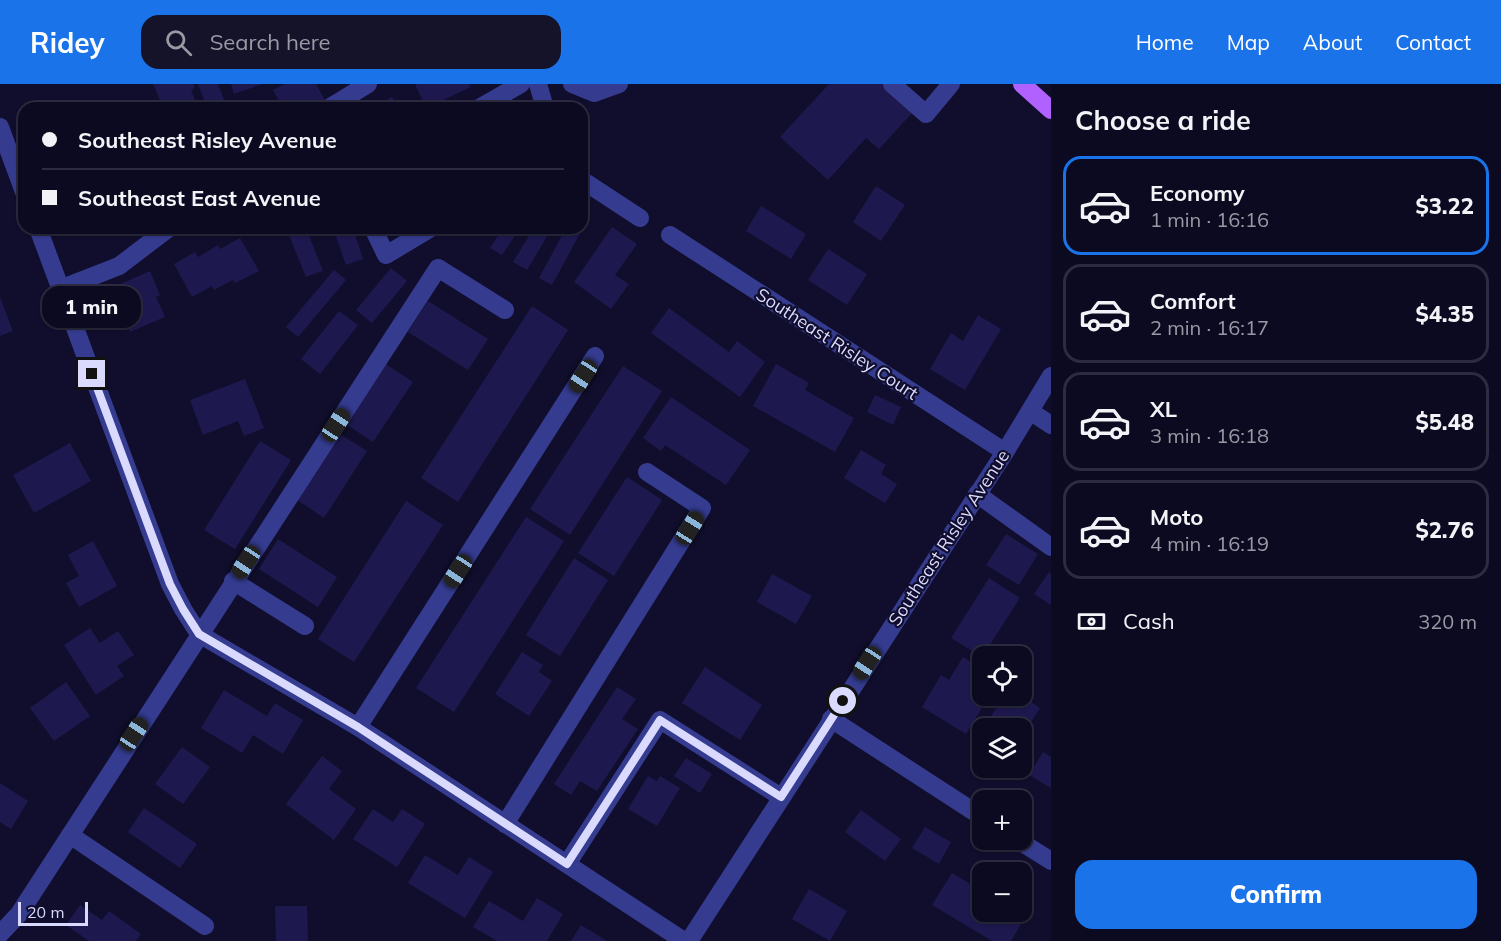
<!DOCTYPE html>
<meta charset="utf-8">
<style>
body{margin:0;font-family:Mulish,sans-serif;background:#15132a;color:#f1f3f6;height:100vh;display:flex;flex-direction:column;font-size:22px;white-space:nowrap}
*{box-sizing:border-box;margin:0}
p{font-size:20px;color:#9a9aa5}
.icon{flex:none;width:33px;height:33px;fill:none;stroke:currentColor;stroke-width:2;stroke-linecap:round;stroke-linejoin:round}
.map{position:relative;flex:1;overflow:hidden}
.drawer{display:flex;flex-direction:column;background:#0c0a21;width:450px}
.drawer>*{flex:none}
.hud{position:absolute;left:18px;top:18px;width:570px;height:132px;border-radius:18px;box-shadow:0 2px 4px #0004,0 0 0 2px #2c2b3f;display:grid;align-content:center;height:132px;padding:0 24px;background:#0c0a21}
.tools{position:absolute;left:972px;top:562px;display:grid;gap:12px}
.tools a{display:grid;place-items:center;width:60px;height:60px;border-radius:12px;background:#0c0a21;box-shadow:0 2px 4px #0004,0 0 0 2px #2c2b3f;font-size:30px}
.scale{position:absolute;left:18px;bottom:15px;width:70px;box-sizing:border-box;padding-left:6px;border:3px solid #dadaff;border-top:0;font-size:16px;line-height:21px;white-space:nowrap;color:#dadaff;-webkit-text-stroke:4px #100e2c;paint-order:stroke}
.end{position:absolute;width:27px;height:27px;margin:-14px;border:8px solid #dadaff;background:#111;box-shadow:0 0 0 3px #111}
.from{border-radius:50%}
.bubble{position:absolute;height:42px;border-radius:18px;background:#0c0a21;box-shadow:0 2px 4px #0004,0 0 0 2px #2c2b3f;font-size:20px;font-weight:800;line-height:42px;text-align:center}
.car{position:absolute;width:18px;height:36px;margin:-18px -9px;border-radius:8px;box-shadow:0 0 4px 2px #0007;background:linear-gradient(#222 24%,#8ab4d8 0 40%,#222 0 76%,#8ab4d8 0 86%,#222 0)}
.hud b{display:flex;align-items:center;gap:21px;height:57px;font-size:22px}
.hud b+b{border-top:2px solid #2c2b3f}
.hud i{width:15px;height:15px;background:#f1f3f6}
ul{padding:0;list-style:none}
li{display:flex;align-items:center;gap:18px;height:99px;margin:0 12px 9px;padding:0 12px;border:3px solid #2c2b3f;border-radius:18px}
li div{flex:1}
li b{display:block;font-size:22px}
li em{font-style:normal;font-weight:800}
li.selected{border-color:#1a73e8}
li>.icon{width:54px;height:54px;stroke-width:1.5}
h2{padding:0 24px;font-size:27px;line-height:72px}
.pay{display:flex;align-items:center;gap:15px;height:66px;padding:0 24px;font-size:22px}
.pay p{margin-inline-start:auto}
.button{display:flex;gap:12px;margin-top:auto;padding:12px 24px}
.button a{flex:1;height:69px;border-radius:18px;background:#1a73e8;color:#fff;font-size:24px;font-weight:800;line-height:69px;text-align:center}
header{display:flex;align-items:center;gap:36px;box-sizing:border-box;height:84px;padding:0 30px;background:#1a73e8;color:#fff}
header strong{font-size:28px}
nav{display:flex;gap:33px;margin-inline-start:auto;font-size:21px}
.search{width:420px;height:54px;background:#15132a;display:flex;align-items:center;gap:15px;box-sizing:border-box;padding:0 21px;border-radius:18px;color:#9a9aa5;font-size:22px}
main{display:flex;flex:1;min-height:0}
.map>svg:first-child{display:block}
</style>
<header>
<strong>Ridey</strong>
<div class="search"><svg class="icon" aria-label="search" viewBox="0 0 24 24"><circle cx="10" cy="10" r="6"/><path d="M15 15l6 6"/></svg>Search here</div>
<nav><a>Home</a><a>Map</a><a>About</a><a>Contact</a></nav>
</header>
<main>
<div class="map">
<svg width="1051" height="857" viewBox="0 0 1051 857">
<rect width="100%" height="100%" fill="#100e2c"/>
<g fill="#1d194f">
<polygon points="153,0 193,0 195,4 191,6 198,24 157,24 155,19 160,16"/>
<polygon points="198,0 218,0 227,24 207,24"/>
<polygon points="231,0 262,0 234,10"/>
<polygon points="285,0 316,0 326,18 315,24 283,24 273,6"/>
<polygon points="415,0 469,0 471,3 426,24"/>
<polygon points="829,0 883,0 913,28 879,65 866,54 828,96 780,53"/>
<polygon points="392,13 398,24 371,24"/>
<polygon points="264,16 267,24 243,24"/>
<polygon points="876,102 905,121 881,157 853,138"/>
<polygon points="761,122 806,150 791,175 746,147"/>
<polygon points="612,143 637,160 615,191 629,200 611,225 574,198"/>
<polygon points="89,144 107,144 93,151"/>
<polygon points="286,144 306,144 323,187 306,193"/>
<polygon points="333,144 353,144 363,175 346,181"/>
<polygon points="393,144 413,144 398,152"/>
<polygon points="503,144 520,144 502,171 490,164"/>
<polygon points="534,144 552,144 527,186 513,178"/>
<polygon points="566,144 583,144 552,201 539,194"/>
<polygon points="240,154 259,187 235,199 233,196 214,206 212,202 192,213 174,180 195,168 198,173 218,161 220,165"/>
<polygon points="828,165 867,190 847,221 808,196"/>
<polygon points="391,184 407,197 372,239 356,226"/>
<polygon points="334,186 346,196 298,253 286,243"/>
<polygon points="150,187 160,211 156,213 165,233 130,248 121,225 125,223 116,202"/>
<polygon points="0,213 13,247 0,252"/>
<polygon points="428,217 488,255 468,286 408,248"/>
<polygon points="532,222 568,246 458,418 421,394"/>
<polygon points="669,224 729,268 737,257 765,278 740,313 651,249"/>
<polygon points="339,227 358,241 320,290 301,275"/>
<polygon points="978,231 1001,245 965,306 930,285 951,249 963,257"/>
<polygon points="384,279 413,298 373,358 344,339"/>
<polygon points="776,280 809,299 805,306 854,334 835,368 753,322"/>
<polygon points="623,282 662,307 570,451 530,425"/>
<polygon points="245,295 264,344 244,352 238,337 203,351 190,316"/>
<polygon points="875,311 901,323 893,341 867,328"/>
<polygon points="671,313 750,366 726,401 665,361 661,367 643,354"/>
<polygon points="338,349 367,367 324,434 296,415"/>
<polygon points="260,357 291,376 235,465 204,446"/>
<polygon points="70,359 91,397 34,429 13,391"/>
<polygon points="861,366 886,381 881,390 897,400 885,419 844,394"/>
<polygon points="627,393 662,416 614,492 578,469"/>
<polygon points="406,417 443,441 354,578 318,555"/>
<polygon points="526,433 564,457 454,628 416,604"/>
<polygon points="1006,450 1038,470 1019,501 986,481"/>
<polygon points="278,455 337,493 318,523 259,485"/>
<polygon points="93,457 117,502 79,523 66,499 79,492 68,471"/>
<polygon points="574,474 608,496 560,572 526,551"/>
<polygon points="1049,488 1051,490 1051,521 1034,510"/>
<polygon points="772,490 812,512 796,540 757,518"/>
<polygon points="989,494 1020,514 982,573 951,554"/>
<polygon points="90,544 100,559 118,547 134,571 117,582 124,592 96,611 64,561"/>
<polygon points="522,568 543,581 539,588 552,597 529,632 495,610"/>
<polygon points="963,573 982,585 982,612 989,612 966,650 922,623 941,591 949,596"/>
<polygon points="705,583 762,621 740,656 682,619"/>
<polygon points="66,598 90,632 54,657 30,624"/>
<polygon points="617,603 636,615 622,635 638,645 597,707 580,697 571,711 554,700"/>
<polygon points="224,606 267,632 275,619 303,636 283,670 253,651 242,669 201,644"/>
<polygon points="1004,612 1022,612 1040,624 1022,652 1022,645 983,645"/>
<polygon points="182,663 210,683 183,720 155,700"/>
<polygon points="1043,668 1051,673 1051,704 1029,691"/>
<polygon points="322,672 342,687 329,705 356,725 334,756 286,720"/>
<polygon points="686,674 712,690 700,709 674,692"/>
<polygon points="648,692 657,697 660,692 680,704 657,742 628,725"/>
<polygon points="0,699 28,717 11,745 0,738"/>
<polygon points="144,724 197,760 180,784 128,748"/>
<polygon points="373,725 393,738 402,725 425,740 397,783 353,755"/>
<polygon points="861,726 901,755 885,777 845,748"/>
<polygon points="925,743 951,758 939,780 912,764"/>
<polygon points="425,771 458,791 469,773 493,788 465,834 408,799"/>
<polygon points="952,789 982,807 982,828 1022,828 1022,820 1030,825 1011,857 992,857 932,821"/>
<polygon points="809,805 847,827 830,857 792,835"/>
<polygon points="537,814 563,830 547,857 497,857 473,843 489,817 523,837"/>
<polygon points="80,821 102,836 109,827 141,850 136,857 89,857 66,841"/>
<polygon points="275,822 307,822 308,857 276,857"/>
<polygon points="581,841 607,857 571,857"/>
</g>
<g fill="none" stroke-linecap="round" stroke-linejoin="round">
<g stroke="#353c90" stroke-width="18">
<polyline points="538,0 545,24"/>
<polyline points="572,0 594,9 619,0"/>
<polyline points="892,0 926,30 951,0"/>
<polyline points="329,24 368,0"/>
<polyline points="479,24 521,0"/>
<polyline points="0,43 24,108"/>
<polyline points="582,96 640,134"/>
<polyline points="38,144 170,500 183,525 199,550 358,643 684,857"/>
<polyline points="373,144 386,171 431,144"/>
<polyline points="670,151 1005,368"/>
<polyline points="60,205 119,182 169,144"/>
<polyline points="1030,327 1051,341"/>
<polyline points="977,410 1051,463"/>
<polyline points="233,497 305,542"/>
<polyline points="831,635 982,733"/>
<polyline points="358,643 595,272"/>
<polyline points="505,740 702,424 647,388"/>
<polyline points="70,751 205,842"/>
<polyline points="1018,756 1051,777"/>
<polyline points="567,780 660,636 781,713"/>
<polyline points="0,850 19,830 438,184 505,226"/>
<polyline points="689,857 1005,368 1051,292"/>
</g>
<polyline stroke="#b161ff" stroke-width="18" points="1022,0 1051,26"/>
</g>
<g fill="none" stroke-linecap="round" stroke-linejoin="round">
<polyline stroke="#dadaff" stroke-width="8" points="92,290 170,500 183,525 199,550 358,643 567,780 660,636 781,713 843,617"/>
</g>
<g text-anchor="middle" stroke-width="4.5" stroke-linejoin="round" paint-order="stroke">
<g font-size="18" fill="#dadaff" stroke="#100e2c">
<text transform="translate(837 260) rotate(33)" y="6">Southeast Risley Court</text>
<text transform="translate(949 454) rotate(-57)" y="6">Southeast Risley Avenue</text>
</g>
</g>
</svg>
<div class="tools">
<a><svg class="icon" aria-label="locate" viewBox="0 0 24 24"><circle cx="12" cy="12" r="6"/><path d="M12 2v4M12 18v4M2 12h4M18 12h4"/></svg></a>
<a><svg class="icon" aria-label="layers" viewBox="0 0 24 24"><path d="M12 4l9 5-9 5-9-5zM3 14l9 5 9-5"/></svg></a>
<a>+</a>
<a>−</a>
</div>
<div class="scale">20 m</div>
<i class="end from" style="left:843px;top:617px"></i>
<i class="end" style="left:92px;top:290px"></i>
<div class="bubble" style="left:42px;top:202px;width:99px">1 min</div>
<i class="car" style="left:583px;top:292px;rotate:213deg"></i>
<i class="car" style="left:336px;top:341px;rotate:33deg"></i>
<i class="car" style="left:690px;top:444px;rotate:32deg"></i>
<i class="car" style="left:246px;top:478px;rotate:213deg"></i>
<i class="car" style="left:458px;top:487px;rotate:213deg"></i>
<i class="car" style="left:867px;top:579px;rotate:213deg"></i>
<i class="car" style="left:134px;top:650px;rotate:33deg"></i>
<div class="hud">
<b><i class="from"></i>Southeast Risley Avenue</b>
<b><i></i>Southeast East Avenue</b>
</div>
</div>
<section class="drawer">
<h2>Choose a ride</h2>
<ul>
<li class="selected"><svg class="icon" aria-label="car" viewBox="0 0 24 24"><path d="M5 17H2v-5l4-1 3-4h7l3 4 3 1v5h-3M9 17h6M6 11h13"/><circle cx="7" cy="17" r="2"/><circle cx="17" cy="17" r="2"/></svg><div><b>Economy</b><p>1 min · 16:16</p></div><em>$3.22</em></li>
<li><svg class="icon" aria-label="car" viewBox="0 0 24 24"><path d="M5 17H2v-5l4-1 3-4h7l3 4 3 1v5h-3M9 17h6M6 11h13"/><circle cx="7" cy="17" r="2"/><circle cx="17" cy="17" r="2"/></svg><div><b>Comfort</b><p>2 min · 16:17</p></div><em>$4.35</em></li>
<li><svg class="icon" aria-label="car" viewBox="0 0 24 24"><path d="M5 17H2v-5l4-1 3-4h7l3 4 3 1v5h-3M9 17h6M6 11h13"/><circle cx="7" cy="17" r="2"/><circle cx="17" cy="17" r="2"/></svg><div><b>XL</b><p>3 min · 16:18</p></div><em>$5.48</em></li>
<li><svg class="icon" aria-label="car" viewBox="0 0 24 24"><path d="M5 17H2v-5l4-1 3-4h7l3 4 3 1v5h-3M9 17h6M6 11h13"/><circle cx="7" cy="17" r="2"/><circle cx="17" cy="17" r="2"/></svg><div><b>Moto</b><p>4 min · 16:19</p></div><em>$2.76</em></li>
</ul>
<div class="pay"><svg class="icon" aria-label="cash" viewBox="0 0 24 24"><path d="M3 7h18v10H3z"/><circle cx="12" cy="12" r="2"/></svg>Cash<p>320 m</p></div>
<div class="button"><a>Confirm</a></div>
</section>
</main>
